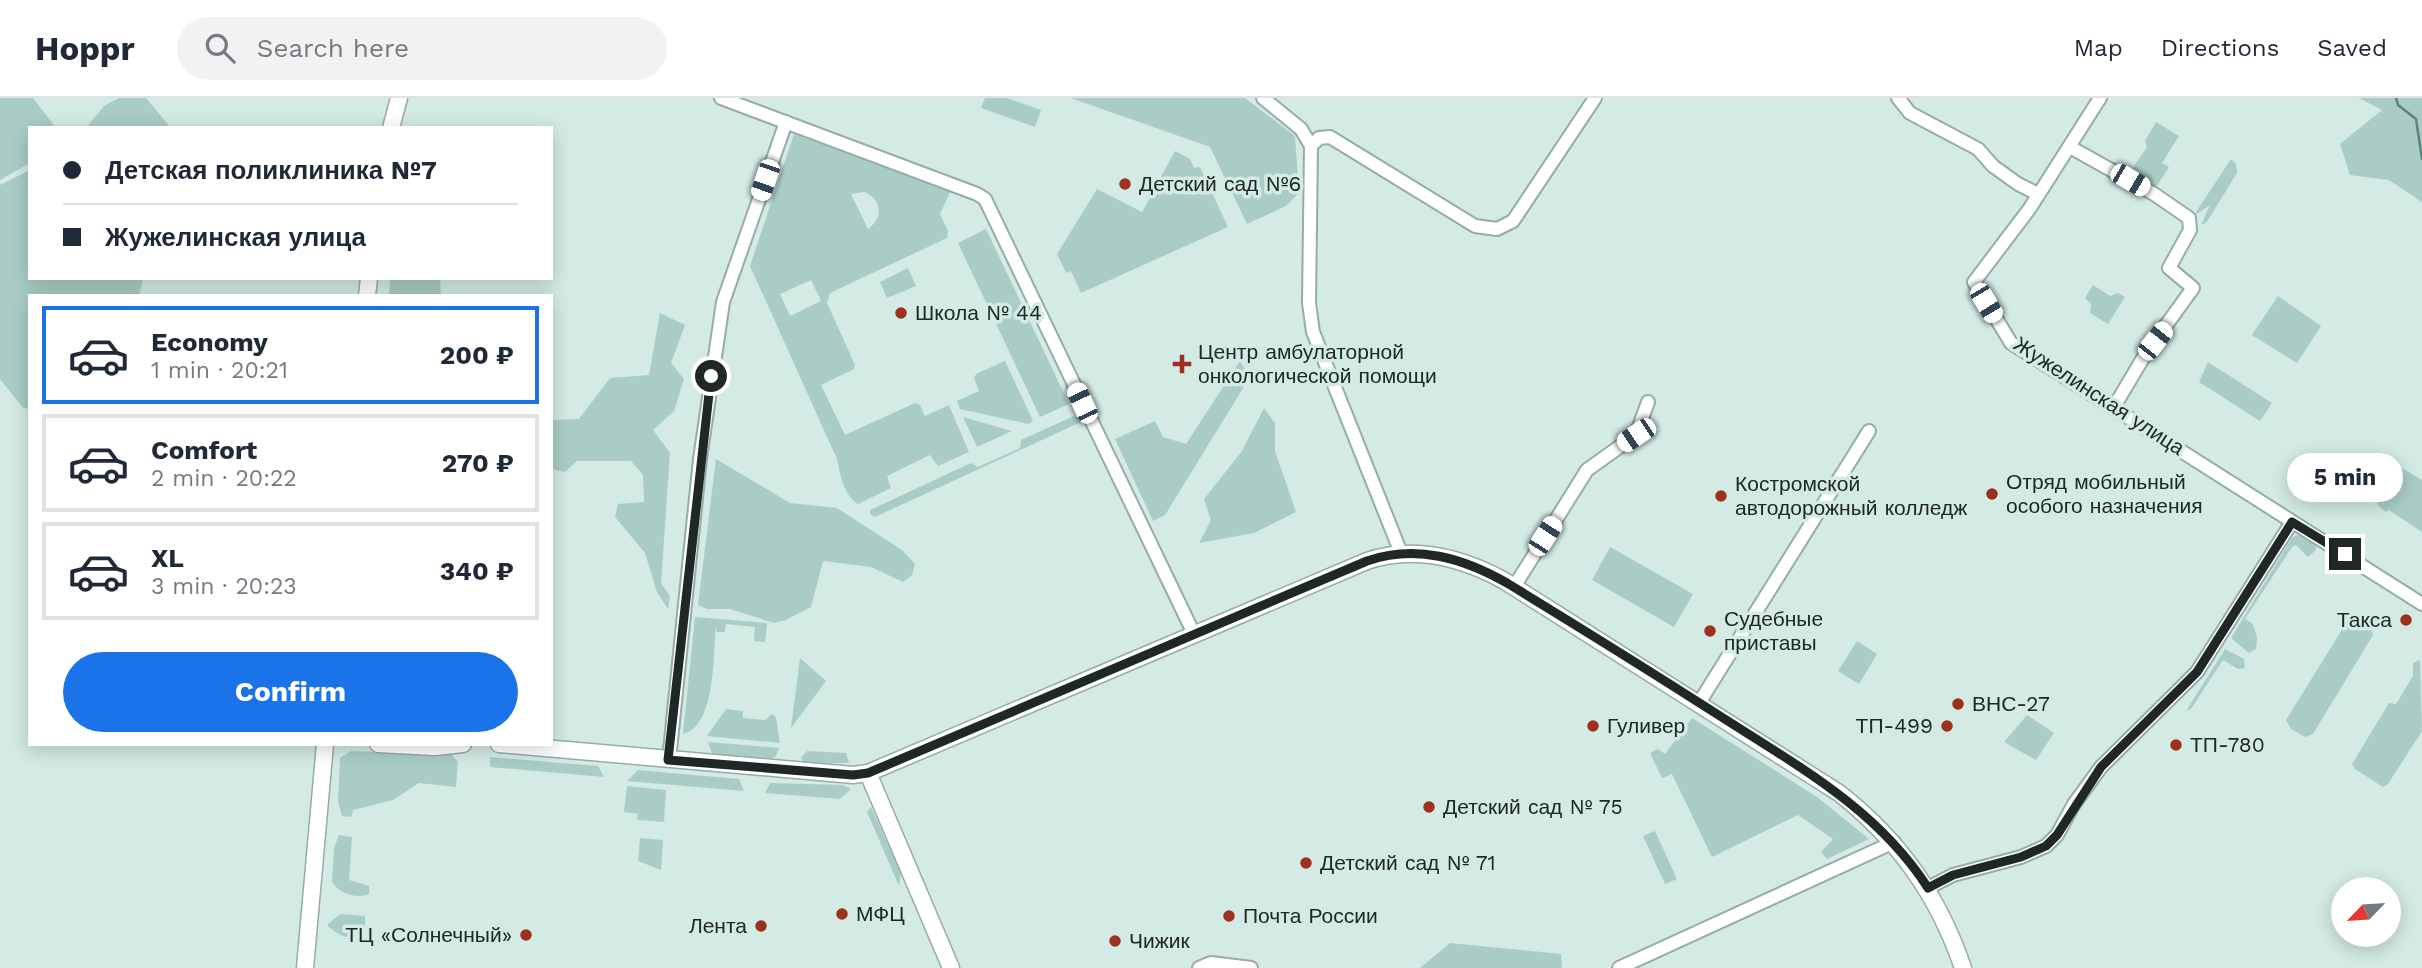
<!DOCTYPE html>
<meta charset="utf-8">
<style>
body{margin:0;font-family:"Work Sans",sans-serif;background:#f2f2f3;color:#1f2937;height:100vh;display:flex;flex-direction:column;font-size:26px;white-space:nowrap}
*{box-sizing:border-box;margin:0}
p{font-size:23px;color:#747a83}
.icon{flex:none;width:38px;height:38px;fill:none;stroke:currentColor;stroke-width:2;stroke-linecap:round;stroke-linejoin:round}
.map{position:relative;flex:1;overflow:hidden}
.side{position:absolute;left:28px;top:196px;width:525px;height:452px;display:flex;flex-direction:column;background:#fff;border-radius:0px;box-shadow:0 4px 18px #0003}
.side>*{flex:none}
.guide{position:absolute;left:28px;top:28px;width:525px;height:154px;border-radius:0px;box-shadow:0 4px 18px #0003;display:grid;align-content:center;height:154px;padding:0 35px;background:#fff}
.needle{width:46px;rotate:245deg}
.controls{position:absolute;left:2331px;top:779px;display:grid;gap:14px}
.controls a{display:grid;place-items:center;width:70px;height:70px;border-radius:50%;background:#fff;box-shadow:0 4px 18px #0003;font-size:35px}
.end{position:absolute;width:32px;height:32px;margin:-16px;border:9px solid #202827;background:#fff;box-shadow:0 0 0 4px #fff}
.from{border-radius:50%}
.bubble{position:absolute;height:49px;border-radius:24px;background:#fff;box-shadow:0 4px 18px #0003;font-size:23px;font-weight:700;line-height:49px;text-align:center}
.car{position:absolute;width:21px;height:42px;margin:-21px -10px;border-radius:9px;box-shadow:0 0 5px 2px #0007;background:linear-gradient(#fff 24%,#345 0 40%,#fff 0 76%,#345 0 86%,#fff 0)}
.guide b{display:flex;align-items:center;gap:24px;height:66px;font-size:26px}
.guide b+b{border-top:2px solid #e0e1e3}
.guide i{width:18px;height:18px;background:#1f2937}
ul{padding:12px 0 0;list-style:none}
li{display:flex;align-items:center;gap:21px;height:98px;margin:0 14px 10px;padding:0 21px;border:4px solid #e0e1e3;border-radius:0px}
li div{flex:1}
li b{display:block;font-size:26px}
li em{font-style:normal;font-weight:700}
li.current{border-color:#1a73e8}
li>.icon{width:63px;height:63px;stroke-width:1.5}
.action{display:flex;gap:14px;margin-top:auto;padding:14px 35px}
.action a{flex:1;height:80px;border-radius:42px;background:#1a73e8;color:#fff;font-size:28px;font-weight:700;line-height:80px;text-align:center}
header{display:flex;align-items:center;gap:42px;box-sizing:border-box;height:98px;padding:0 35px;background:#fff;border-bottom:2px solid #e0e1e3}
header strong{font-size:33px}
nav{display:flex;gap:38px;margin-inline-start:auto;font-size:24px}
.search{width:490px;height:63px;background:#f2f2f3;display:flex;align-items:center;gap:18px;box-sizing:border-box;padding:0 24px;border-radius:38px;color:#747a83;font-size:26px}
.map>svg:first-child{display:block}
</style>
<header>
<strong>Hoppr</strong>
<div class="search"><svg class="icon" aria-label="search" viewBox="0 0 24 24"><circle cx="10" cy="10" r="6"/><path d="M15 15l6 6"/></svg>Search here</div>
<nav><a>Map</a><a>Directions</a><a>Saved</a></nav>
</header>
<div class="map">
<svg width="2422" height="870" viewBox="0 0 2422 870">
<rect width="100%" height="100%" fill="#d3eae5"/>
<g fill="#a9cdc6" fill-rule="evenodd">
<polygon points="0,0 33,0 56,30 30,30 30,65 0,82"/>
<polygon points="119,0 146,0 171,30 86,30 104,8"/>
<polygon points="985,0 1007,0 1041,12 1035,29 981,10"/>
<polygon points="1071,0 1245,0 1295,38 1299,95 1286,108 1247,126 1210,49"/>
<polygon points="2359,0 2422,0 2422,104 2389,82 2350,77 2340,46 2382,12"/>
<polygon points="2156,24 2179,38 2162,65 2169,69 2155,91 2129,75 2147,49 2145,43"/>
<path d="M794,36L950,94L940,116L948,133L947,140L830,195L827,205L855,267L854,271L821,287L845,337L915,305L920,307L925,318L949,307L969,354L938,368L930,357L887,378L891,390L858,406C844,397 840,377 837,361L750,168ZM864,94C882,101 884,120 868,131L851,96ZM811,182L821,203L790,218L780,196Z"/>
<polygon points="1175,53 1190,61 1194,70 1200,69 1228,129 1081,195 1071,173 1066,175 1057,156 1097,91 1142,114"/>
<polygon points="2231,61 2236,66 2237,75 2206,125 2201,127 2210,107 2195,117 2198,111"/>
<polygon points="30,72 30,180 143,180 139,198 30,198 30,311 23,310 0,281 0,87"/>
<polygon points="986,131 1069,306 1040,319 958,145"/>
<polygon points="908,170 916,188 887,200 880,184"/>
<polygon points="390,180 440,180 441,198 389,198"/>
<polygon points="2093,187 2110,198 2118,195 2125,199 2108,226 2090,215 2091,206 2085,200"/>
<polygon points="2278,198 2321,228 2297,265 2252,237"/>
<polygon points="660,215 685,227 671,265 684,281 674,313 653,332 670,355 661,485 670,498 668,511 657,494 645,455 615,419 618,406 644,404 643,377 631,363 577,363 565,374 551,371 551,322 579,321 610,280 649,277"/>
<polygon points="1005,263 1033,323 1028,326 960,311 957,303 979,293 974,280 976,276"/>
<polygon points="1240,263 1250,279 1165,417 1153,423 1115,341 1155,323 1163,339 1186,346"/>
<polygon points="2208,264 2272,305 2260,323 2199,284"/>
<polygon points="1264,310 1275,325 1275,353 1296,414 1254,435 1199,445 1211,422 1204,401 1242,353"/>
<polygon points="1074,318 1081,324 875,419 870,416 870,412 971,365 978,369 1020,350 1021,342"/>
<polygon points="963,319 1012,333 977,349"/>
<polygon points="716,361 790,405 837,410 902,452 915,466 912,477 903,484 871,469 823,463 811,509 786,522 774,525 730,511 707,511 698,507"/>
<path d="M2400,369L2422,382V434L2389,412L2386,414C2380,410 2378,408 2377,401Z"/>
<polygon points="2300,435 2316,446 2316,452 2308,459 2296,447 2292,449 2245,521 2253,526 2257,539 2256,551 2249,555 2231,540 2292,440"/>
<polygon points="1610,449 1693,496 1674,529 1592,482"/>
<path d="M695,519L767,525L765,544L754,543L755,529L726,526L725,534H717L716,529C713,557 716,628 683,636Z"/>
<polygon points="2354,520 2371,530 2373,537 2313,636 2305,639 2291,631 2286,622 2348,522"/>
<polygon points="1857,543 1877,556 1859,586 1838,573"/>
<polygon points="2225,551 2244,561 2245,570 2238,571 2223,562 2191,611 2186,613"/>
<polygon points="800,560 826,583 791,630"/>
<polygon points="2420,562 2422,633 2388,686 2383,689 2355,671 2352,666 2389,605 2396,606 2413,578 2413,565"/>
<polygon points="726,611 743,613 743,620 765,622 772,616 776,619 780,645 707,638"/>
<polygon points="2027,617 2054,635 2036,662 2004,644"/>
<polygon points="1692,620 1817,699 1869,741 1827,761 1821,754 1833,741 1798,717 1712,759 1672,676 1662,680 1650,655 1658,651 1665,656"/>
<polygon points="708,644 779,650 776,658 767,663 717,658 712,655"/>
<polygon points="351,653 452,657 458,664 456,689 419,685 393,702 353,712 351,719 342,718 338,704 340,660"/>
<polygon points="807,653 846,655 849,665 804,666 801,660"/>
<polygon points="490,659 598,668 604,679 490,669"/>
<polygon points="638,672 739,681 744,693 627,683"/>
<polygon points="770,685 843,687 851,691 840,701 765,695"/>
<polygon points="627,688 666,692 664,724 637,722 638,716 624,714"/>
<polygon points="871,709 901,775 899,788 867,714"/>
<polygon points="1655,733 1677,781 1665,786 1643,738"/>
<path d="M339,737L352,739L349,782L369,788V796C356,801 340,796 332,784L334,750Z"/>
<polygon points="640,740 663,742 661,772 638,763"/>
<path d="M340,816L365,818V836C352,845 337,837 327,827Z"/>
<polygon points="1450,845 1561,856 1562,870 1420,870"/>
</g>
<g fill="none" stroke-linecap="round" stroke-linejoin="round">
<polyline stroke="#5a847d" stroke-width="2.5" points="2396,0 2398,7 2416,21 2422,61"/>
<defs>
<g id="minor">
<polyline points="721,0 977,96 985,101 1194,536"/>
<polyline points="1263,0 1301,31 1311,48"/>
<polyline points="1898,0 1910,15 1978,51 1993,68 2018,86 2038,96"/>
<polyline points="2100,0 2030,110 1974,184 2011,245 2422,506"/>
<polyline points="2070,49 2154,96 2189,120 2190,132 2169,170 2193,190 2146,255 2114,309"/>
<polyline points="1401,455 1313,234 1309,205 1311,48 1319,40 1330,39 1475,128 1497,131 1513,123 1595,0"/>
<polyline points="1514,489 1587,372 1636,337 1648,304"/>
<polyline points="1699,605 1869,333"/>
<polyline points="669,662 700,361 723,204 786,24"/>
<polyline points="1928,790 1953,777 2021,759 2046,748 2057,737 2074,706 2101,669 2197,574 2292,424"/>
<polyline points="1199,870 1211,865 1251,870"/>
<polyline points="1619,870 1894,744"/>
</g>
<g id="major">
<polyline points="391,30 399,0"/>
<polyline points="367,198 369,180"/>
<polyline points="378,646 435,649 463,646"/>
<path d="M499,646L853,677L868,675L1367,463C1414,447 1460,459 1503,482L1839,695C1899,742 1938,797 1963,870"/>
<polyline points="868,675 951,870"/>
<polyline points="305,870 325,646"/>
</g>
</defs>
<use href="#minor" stroke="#96aca8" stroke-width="16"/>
<use href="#major" stroke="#96aca8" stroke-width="19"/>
<use href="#minor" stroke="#fff" stroke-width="12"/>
<use href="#major" stroke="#fff" stroke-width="16"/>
</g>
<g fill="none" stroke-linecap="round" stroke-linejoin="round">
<path stroke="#202827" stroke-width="9" d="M711,278L668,662L853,677L868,675L1367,463C1416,446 1463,460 1507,485C1579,529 1650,573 1720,618C1798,668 1877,711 1928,790L1953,777L2021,759L2046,748L2057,737L2101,669L2197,574L2292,424L2345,456"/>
</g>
<g fill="#9b311e" stroke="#d3eae5" stroke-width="2.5">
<circle cx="1125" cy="86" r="7"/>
<circle cx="901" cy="215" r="7"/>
<path d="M1178.5 255.5h7v7h7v7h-7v7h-7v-7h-7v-7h7z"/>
<circle cx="1992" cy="396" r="7"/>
<circle cx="1721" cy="398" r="7"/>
<circle cx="2406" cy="522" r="7"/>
<circle cx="1710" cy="533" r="7"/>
<circle cx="1958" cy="606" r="7"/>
<circle cx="1593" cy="628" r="7"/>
<circle cx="1947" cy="628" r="7"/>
<circle cx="2176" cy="647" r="7"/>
<circle cx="1429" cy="709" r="7"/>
<circle cx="1306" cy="765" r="7"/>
<circle cx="842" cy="816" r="7"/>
<circle cx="1229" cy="818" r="7"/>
<circle cx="761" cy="828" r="7"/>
<circle cx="526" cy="837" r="7"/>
<circle cx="1115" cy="843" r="7"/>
</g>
<g text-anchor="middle" stroke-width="7" stroke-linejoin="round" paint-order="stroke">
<g font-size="21" fill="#202827" stroke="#d3eae5" text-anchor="start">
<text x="1139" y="93">Детский сад №6</text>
<text x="915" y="222">Школа № 44</text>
<text x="1198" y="261">Центр амбулаторной<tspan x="1198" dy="24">онкологической помощи</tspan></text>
<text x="2006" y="391">Отряд мобильный<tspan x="2006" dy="24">особого назначения</tspan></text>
<text x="1735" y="393">Костромской<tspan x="1735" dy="24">автодорожный колледж</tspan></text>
<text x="1724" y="528">Судебные<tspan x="1724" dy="24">приставы</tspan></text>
<text x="2392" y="529" text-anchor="end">Такса</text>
<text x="1972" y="613">ВНС-27</text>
<text x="1607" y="635">Гуливер</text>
<text x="1933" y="635" text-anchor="end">ТП-499</text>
<text x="2190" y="654">ТП-780</text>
<text x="1443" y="716">Детский сад № 75</text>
<text x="1320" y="772">Детский сад № 71</text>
<text x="856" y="823">МФЦ</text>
<text x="1243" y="825">Почта России</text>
<text x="747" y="835" text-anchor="end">Лента</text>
<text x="512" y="844" text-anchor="end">ТЦ «Солнечный»</text>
<text x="1129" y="850">Чижик</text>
</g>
<g font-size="21" fill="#202827" stroke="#d3eae5">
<text transform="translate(2099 298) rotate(33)" y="7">Жужелинская улица</text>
</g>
</g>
</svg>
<div class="controls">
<a><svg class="needle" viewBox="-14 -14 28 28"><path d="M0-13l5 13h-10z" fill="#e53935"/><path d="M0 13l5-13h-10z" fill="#747a83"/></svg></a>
</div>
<i class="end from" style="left:711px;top:278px"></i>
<i class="end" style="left:2345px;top:456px"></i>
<div class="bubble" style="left:2287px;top:355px;width:116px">5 min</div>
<i class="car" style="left:765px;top:82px;rotate:199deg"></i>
<i class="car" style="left:2130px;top:82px;rotate:120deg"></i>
<i class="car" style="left:1986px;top:205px;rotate:149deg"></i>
<i class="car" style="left:2155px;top:243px;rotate:38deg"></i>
<i class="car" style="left:1082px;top:305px;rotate:335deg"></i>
<i class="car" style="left:1636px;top:337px;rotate:236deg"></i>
<i class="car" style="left:1545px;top:438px;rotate:33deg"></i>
<div class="guide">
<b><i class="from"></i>Детская поликлиника №7</b>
<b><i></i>Жужелинская улица</b>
</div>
<section class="side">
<ul>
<li class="current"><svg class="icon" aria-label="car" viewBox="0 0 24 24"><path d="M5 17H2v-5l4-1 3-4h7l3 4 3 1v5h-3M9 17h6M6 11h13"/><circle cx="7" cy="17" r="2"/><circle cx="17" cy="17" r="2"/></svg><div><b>Economy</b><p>1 min · 20:21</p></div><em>200 ₽</em></li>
<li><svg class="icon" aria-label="car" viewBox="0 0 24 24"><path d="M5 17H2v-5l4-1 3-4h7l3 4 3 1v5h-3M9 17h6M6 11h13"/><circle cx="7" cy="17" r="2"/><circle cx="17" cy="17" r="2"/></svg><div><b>Comfort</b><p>2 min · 20:22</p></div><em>270 ₽</em></li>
<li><svg class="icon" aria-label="car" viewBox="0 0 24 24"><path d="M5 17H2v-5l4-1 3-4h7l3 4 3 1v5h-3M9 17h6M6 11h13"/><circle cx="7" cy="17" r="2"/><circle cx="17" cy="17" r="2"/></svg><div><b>XL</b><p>3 min · 20:23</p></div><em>340 ₽</em></li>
</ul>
<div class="action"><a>Confirm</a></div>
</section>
</div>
